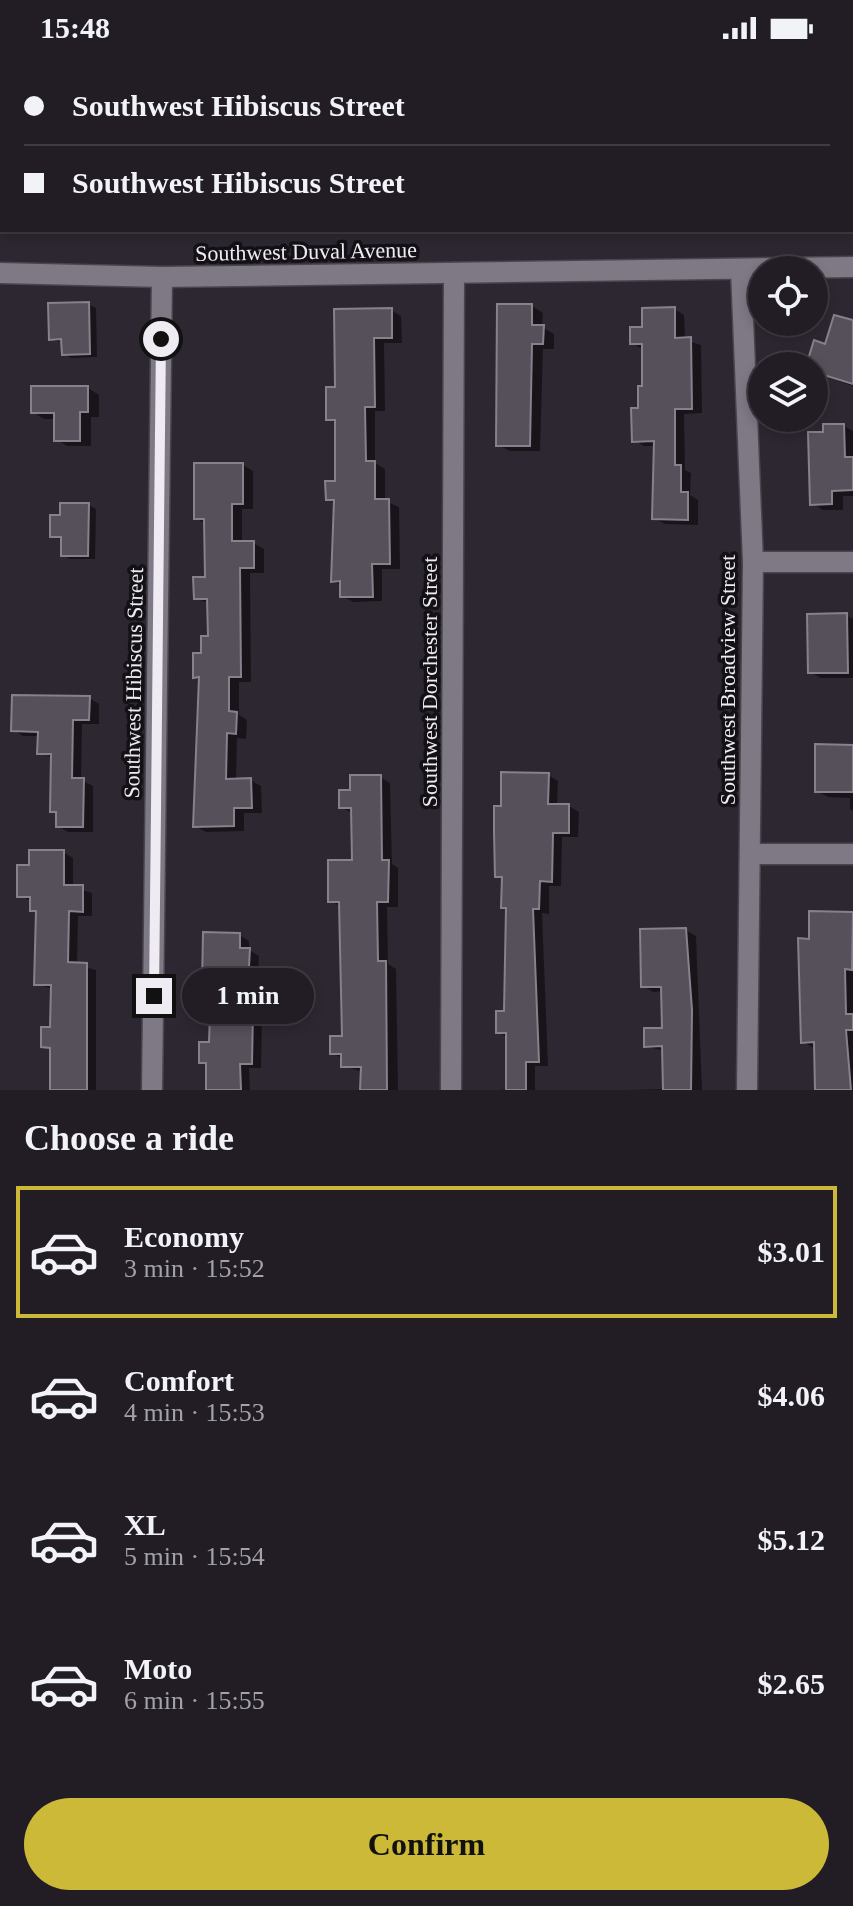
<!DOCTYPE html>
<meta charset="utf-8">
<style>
body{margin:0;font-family:Georgia,serif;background:#2e2a32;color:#f1f3f6;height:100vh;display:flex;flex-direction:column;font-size:30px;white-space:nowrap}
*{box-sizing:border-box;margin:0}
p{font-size:26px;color:#a2a2a7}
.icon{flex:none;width:44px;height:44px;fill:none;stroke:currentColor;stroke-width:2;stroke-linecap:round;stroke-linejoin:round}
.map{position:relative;height:1034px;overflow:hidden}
.side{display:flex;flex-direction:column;background:#221d25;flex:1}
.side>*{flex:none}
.banner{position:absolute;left:0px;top:0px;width:854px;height:176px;box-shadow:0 4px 12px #0003,0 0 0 2px #3f3b42;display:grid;align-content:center;height:176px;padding:0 24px;background:#221d25}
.buttons{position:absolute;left:748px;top:200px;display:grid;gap:16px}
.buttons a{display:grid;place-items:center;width:80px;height:80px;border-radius:50%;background:#221d25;box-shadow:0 4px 12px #0003,0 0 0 2px #3f3b42;font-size:40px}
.end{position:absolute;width:36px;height:36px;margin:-18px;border:10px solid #efebf2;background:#111;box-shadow:0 0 0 4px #111}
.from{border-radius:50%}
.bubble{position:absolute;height:56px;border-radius:28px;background:#221d25;box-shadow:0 4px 12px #0003,0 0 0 2px #3f3b42;font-size:26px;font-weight:700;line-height:56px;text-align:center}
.banner b{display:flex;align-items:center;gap:28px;height:76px;font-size:30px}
.banner b+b{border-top:2px solid #3f3b42}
.banner i{width:20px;height:20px;background:#f1f3f6}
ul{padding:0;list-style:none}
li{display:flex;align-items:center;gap:24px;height:132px;margin:0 16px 12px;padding:0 8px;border:4px solid transparent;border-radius:0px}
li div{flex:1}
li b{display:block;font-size:30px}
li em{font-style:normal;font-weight:700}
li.active{border-color:#cdb938}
li>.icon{width:72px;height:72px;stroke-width:1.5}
h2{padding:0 24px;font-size:36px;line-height:96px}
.action{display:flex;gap:16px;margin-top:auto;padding:16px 24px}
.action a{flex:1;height:92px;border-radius:48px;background:#cdb938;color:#111;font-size:32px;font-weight:700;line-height:92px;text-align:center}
.status{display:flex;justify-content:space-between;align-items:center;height:56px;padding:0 40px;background:#221d25;direction:ltr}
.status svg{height:22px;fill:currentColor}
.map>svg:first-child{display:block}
</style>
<div class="status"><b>15:48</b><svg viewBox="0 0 49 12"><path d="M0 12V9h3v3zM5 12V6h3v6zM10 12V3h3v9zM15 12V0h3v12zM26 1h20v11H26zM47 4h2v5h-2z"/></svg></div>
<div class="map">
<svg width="853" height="1034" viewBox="0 0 853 1034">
<rect width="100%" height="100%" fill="#2d2731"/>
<g fill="#0007">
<rect x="0" y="106" width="2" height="47"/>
<polygon points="853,115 853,152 852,152 852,115"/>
<polygon points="88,248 96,252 97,301 71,302 64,298 63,287 51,283"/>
<polygon points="532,250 543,257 542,271 554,278 554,293 543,293 540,395 510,395 498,389"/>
<polygon points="674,253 684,259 685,284 701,289 702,357 684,358 685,414 691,417 690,439 698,444 698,469 665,468 654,462 656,390 644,390 634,384 644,332 642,293 632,287 644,273"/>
<polygon points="391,254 401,260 402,287 384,287 385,355 375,355 375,407 385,413 385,445 399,451 400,513 382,513 382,545 353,546 342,540 342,530 333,525 336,448 328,443 337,427 337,368 328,363 337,333"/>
<polygon points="853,267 853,330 814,317 814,310 808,310"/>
<polygon points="88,332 99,339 99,361 91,361 91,390 67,390 56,383 56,363 44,363 33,356"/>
<polygon points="844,370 853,375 853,440 843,440 843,454 823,454 812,447 825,378"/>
<polygon points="243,409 253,415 253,453 242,453 242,487 253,487 264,493 264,517 250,517 251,626 239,626 239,659 247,664 246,683 237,682 236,724 250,724 261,730 262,757 244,757 244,775 206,776 195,770 201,624 195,620 210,582 210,548 196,542 207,523 206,468 196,462"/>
<polygon points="89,449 96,453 95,503 70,503 63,499 63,484 52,480 62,461"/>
<polygon points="846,559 853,563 853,622 821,622 810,616"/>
<polygon points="89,642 99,648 99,668 82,668 81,724 93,730 93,776 68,776 58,770 58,758 52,755 53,702 39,696 39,680 23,680 13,674"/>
<polygon points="853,691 853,755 850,753 850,742 828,741 817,735"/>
<polygon points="548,719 558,725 557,750 569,750 579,756 578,781 562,781 561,830 549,830 549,858 542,857 548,1010 535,1010 535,1034 500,1034 508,1033 508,982 498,976 506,957 508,854 503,851 504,824 497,819 503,752"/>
<polygon points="380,721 390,727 392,808 398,812 398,851 387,851 388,908 396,913 398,1034 362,1034 363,1016 343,1010 343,1003 332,997 344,982 341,851 330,844 354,806 352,757 341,751 352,736"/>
<polygon points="63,796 73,802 73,831 92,837 92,860 78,860 77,909 96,914 96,1034 52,1034 52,995 43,990 52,973 53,933 36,928 38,857 32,854 32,845 19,840 31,811"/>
<polygon points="811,857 853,858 853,1034 817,1034 814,992 803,986"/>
<polygon points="685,874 696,880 702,1034 627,1034 665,1033 664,995 646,990 664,974 664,935 653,936 643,930"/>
<polygon points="239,879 249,885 249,894 259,900 258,916 249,915 248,955 262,961 261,1012 249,1012 250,1034 208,1034 208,1009 201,1005 211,988 212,934 204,929"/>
</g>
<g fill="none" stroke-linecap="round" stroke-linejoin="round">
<g stroke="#250e34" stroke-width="6">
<polyline points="852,30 853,30"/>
<polyline points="0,32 2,32"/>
</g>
</g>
<g fill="#56505b" stroke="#87808d" stroke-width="2">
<polygon points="89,246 90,298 62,299 61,283 49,284 48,247"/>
<polygon points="497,248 532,248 532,269 544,269 543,288 532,288 530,390 496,390"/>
<polygon points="675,251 675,282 691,281 692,353 675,353 675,409 681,409 681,436 688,436 688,464 652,463 654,385 632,386 631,352 638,352 638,330 642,330 642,288 630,288 630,271 642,271 642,252"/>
<polygon points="392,252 392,282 374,282 375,351 365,351 366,405 375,405 375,443 389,443 390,508 372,508 373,541 340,541 340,525 331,526 334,444 326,444 325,425 335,425 335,364 326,364 326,331 335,331 334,253"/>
<polygon points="834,259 853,264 853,328 814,316 814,310 806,310 814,284 825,288"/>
<polygon points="31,330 88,330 88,356 80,356 80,385 54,385 54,357 31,357"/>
<polygon points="823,368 844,368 845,401 853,401 853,434 832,435 832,448 810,449 808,376 823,376"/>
<polygon points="194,407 243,407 243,448 232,448 232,485 254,485 254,512 240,512 241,621 229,621 229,655 237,656 236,678 227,677 226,723 251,722 252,752 234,752 234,770 193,771 199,621 193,622 193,597 201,597 201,580 208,580 207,543 194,543 193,521 205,521 204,463 194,463"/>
<polygon points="60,447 89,447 88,500 61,500 61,481 50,481 50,459 60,459"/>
<polygon points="847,557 848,617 808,617 807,558"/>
<polygon points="12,639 90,640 89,664 73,664 72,722 84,722 83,771 56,771 56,756 50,756 51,698 37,698 38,676 11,675"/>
<polygon points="815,688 853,689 853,736 815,736"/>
<polygon points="501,716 549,717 548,748 569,748 569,777 553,777 552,826 540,825 539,853 533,853 539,1006 526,1006 526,1034 506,1034 506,977 496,977 496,955 504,955 506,852 501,852 502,821 495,821 494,776 494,750 501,750"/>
<polygon points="350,719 381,719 382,804 389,804 388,846 377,846 378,905 386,905 387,1034 360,1034 361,1011 341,1011 341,998 330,998 330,980 342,980 339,846 328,846 328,804 352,804 351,752 339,752 339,734 350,734"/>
<polygon points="29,794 64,794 64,829 83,829 83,856 69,855 68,906 87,907 87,1034 50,1034 50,992 41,991 41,971 50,971 51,929 34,929 36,855 30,855 30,841 17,841 17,809 29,809"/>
<polygon points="809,855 853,856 852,914 845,913 846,958 853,958 853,974 846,974 851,1034 815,1034 814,986 801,987 798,882 809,883"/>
<polygon points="686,872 692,954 691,1034 663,1034 662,990 644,991 644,972 662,972 661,931 641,931 640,873"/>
<polygon points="203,876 240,877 240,892 250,892 249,911 240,911 239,953 253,953 252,1008 240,1008 241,1034 206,1034 206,1007 199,1007 199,986 209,986 211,930 202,930"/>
</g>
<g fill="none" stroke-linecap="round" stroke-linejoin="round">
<defs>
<g id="minor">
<polyline points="741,214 753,506 747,1034"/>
<polyline points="0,217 162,221 853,211"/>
<polyline points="753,506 853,506"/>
<polyline points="750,798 853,798"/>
<polyline points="152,1034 162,221"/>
<polyline points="451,1034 454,217"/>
</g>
</defs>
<use href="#minor" stroke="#49454d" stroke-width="23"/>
<use href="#minor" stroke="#7f7885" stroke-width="20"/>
</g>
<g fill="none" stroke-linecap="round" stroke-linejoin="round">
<polyline stroke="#efebf2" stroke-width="10" points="154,940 161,283"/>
</g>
<g text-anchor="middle" stroke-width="7" stroke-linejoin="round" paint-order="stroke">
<g font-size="22" fill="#efebf2" stroke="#141116">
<text transform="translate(306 195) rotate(-1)" y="8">Southwest Duval Avenue</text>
<text transform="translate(727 624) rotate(-90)" y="8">Southwest Broadview Street</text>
<text transform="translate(429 626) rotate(-90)" y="8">Southwest Dorchester Street</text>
<text transform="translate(133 627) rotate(-89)" y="8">Southwest Hibiscus Street</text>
</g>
</g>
</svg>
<div class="buttons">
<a><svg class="icon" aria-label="locate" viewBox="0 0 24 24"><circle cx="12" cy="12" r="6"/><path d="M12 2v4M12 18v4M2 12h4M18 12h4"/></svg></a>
<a><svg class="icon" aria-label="layers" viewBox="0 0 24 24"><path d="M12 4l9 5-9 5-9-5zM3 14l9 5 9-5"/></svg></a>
</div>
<i class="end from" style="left:161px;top:283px"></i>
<i class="end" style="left:154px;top:940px"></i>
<div class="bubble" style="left:182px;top:912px;width:132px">1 min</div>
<div class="banner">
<b><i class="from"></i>Southwest Hibiscus Street</b>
<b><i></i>Southwest Hibiscus Street</b>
</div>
</div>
<section class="side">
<h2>Choose a ride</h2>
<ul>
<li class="active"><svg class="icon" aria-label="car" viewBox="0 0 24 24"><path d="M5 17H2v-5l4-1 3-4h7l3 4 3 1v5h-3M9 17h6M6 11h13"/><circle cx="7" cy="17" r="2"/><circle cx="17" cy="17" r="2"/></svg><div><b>Economy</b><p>3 min · 15:52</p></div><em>$3.01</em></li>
<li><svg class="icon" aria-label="car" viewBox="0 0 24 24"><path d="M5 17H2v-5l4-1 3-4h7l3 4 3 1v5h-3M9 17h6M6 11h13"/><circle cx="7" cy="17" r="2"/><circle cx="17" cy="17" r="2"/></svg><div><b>Comfort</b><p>4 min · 15:53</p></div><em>$4.06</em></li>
<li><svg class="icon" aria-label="car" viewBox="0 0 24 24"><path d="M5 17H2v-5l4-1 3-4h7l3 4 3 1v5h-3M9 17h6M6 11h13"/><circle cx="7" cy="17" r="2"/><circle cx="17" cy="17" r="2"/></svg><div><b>XL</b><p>5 min · 15:54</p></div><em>$5.12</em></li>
<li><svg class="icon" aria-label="car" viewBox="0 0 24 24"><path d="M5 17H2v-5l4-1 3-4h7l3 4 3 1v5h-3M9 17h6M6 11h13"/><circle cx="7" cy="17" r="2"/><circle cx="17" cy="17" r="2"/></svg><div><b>Moto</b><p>6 min · 15:55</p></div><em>$2.65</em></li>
</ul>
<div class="action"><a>Confirm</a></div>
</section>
